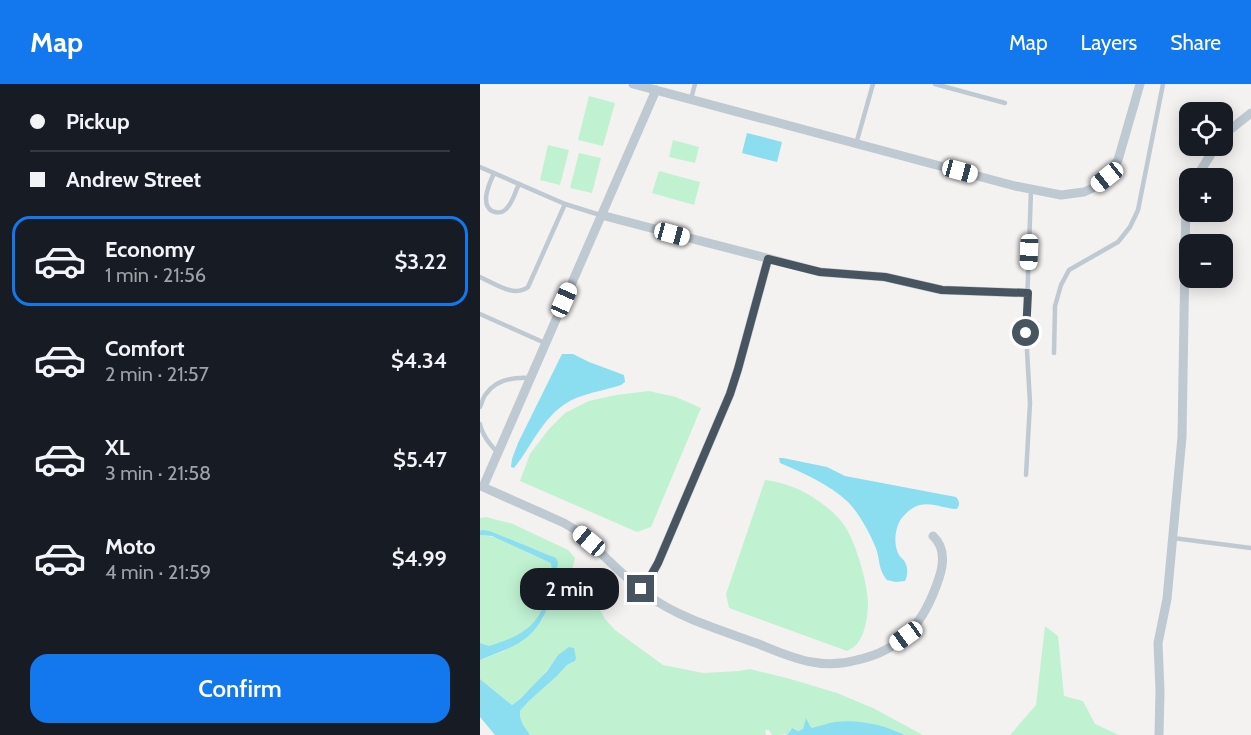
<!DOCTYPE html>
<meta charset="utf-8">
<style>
body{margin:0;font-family:Cabin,sans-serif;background:#20242c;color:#f1f3f6;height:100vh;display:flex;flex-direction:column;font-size:22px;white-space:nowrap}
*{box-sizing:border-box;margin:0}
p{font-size:20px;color:#9ea1a6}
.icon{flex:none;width:33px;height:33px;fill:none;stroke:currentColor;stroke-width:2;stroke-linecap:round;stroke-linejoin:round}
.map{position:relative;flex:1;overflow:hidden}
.sheet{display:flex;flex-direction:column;background:#171b24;width:480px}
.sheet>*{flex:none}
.hud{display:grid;align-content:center;height:132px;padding:0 30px;background:#171b24}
.controls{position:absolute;left:699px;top:18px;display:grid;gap:12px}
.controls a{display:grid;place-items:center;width:54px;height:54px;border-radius:12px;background:#171b24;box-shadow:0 3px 15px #0003;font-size:30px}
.end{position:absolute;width:27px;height:27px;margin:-14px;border:8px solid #485560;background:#fff;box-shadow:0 0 0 3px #fff}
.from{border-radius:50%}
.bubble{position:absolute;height:42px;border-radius:18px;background:#171b24;box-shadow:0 3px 15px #0003;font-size:20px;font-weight:600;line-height:42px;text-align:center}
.car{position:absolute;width:18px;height:36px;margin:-18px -9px;border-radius:8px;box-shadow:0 0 4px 2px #0007;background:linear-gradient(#fff 24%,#345 0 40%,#fff 0 76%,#345 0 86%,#fff 0)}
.hud b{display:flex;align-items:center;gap:21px;height:57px;font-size:22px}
.hud b+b{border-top:2px solid #363941}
.hud i{width:15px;height:15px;background:#f1f3f6}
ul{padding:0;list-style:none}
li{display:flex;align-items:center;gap:18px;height:90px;margin:0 12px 9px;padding:0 18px;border:3px solid transparent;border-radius:18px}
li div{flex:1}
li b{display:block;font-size:22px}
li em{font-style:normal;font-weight:600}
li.on{border-color:#1378ed}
li>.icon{width:54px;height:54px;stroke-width:1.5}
.cta{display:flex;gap:12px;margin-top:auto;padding:12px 30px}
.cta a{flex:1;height:69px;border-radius:18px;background:#1378ed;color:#fff;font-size:24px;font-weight:600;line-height:69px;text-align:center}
header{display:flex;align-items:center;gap:36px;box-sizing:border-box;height:84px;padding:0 30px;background:#1378ed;color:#fff}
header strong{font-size:28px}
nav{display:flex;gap:33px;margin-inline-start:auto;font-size:21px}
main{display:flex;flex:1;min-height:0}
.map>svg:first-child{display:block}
</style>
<header>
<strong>Map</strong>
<nav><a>Map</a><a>Layers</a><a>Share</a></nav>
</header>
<main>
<section class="sheet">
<div class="hud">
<b><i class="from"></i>Pickup</b>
<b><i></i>Andrew Street</b>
</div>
<ul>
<li class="on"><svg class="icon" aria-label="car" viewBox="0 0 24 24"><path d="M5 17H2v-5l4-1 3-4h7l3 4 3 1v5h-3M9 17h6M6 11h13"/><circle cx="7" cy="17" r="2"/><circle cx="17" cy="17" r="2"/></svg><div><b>Economy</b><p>1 min · 21:56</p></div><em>$3.22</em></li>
<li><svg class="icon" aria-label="car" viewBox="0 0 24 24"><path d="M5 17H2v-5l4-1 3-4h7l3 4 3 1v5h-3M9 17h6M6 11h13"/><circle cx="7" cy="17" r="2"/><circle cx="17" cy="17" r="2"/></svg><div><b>Comfort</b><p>2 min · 21:57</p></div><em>$4.34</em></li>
<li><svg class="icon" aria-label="car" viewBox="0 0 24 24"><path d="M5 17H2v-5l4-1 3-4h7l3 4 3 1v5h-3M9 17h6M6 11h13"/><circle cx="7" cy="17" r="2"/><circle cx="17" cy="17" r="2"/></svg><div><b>XL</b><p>3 min · 21:58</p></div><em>$5.47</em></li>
<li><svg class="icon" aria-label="car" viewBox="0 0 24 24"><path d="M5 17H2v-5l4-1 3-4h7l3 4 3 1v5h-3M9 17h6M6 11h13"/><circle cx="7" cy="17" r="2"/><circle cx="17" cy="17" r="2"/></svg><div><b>Moto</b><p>4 min · 21:59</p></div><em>$4.99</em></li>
</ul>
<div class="cta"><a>Confirm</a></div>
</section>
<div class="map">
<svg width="771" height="651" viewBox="0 0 771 651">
<rect width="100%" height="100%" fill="#f4f1f1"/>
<g fill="#c0f2d2">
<polygon points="109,12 135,19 123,62 98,56"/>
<polygon points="193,56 219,63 215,79 189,73"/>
<polygon points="68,61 89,66 80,101 60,96"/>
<polygon points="99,69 121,74 112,109 90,104"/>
<polygon points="179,87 220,98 214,121 172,109"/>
<polygon points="169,307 196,313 221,324 171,443 157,448 40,397 50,370 69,345 85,329 109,317 136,311"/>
<path d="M285,396C313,399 342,415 361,437C374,451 388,499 388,519C388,532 385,553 375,562C373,564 370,565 367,567L249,524L246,510Z"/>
<path d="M6,433L33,440L88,466L95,474L91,491L98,501L116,518L125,535L135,546L183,581L223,589L259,587L270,585L307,594L357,609L393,624L443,651H425L417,647L385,639L357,638L332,644L330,643L326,635L323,645C312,649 304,651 292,651L289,646H285L286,651H50L43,642L40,633V627L49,617L77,592L87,581L95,577L78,571C65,590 50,607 32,621L0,595V576L24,567L63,535L76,474L10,447H0V434Z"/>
<path d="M0,451C23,452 51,468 72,479C73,489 70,497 68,507C60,543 42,552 9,563L0,559Z"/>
<polygon points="565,542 578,552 584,612 603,617 615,640 639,651 530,651 556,621"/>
</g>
<g fill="#8bdef0">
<polygon points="267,49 302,58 297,78 262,69"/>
<path d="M82,270H93L109,278L144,291L145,298L141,301C126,306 111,308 96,314C64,328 54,359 34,384L31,383L32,375L38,359Z"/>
<path d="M303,374L347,383L365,392L476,413C480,418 480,420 477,425C465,425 453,418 440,421C432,423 426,429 421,435C415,444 413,461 419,471C421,474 423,475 425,478C428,484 428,491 425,497L416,498L407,496C397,483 401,476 395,462C390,449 378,428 368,418C349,400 323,389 300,379L299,374Z"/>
<path d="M2,446L10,447L76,474L78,478C74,505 69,536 46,554C33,564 15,570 0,576V559L9,562C42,552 60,542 68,507C70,497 73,488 71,479L12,452L0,451V447Z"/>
<polygon points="89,563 94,564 96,574 95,577 87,581 77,592 49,617 40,627 40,633 43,641 50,651 15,651 0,633 0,595 32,621 41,614 67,587 78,571"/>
<path d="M326,634L330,642L332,644C340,642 348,639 355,638C378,635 405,641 425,651H306L310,648L312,644L318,647L323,645Z"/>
</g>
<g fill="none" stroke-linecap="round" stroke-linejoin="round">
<g stroke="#bfc9d1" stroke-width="4.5">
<polyline points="455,0 525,19"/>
<polyline points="211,15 215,0"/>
<polyline points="376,60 393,0"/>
<polyline points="0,83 85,120 120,131"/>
<path d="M14,89C9,100 0,120 12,127C16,129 22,129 25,126C32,121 35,108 39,100"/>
<path d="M0,193C14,199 34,214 48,203L85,120"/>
<polyline points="0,230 65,259"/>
<polyline points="574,269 575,222 581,201 589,186 638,158 650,143 658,126 683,0"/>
<path d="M0,323C2,319 3,313 6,310C16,295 34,293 50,294"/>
<path d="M0,340C2,351 10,360 17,368"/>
<polyline points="546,391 550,319 546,249 551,106"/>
<polyline points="693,454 771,464"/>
</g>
<g stroke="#bfc9d1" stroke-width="9">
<polyline points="153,0 535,102 581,111 604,108 617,102 627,93 638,76 660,0"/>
<path d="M176,6L3,403L84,439L94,445C120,466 142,492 169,512C199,534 241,546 276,559C294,566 313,575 332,578C347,581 363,580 377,576C423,566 445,537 459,494C464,479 465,463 453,452"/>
<polyline points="742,52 771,29"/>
<polyline points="716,94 736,62"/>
<polyline points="121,131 340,188 405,193 462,206 547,209"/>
<polyline points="161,505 169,495 178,479 250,310 258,285 288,175"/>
<polyline points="679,651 680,607 678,559 687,515 702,353 706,112 710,106"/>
</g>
</g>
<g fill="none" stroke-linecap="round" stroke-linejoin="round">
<polyline stroke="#485560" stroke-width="8" points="161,505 169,495 178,479 250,310 258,285 288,175 340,188 405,193 462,206 548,209 546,249"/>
</g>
</svg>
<div class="controls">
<a><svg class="icon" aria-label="locate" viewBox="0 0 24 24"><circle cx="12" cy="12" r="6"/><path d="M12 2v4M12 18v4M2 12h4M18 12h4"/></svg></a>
<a>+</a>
<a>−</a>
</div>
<i class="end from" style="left:546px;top:249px"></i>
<i class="end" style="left:161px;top:505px"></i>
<div class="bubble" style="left:40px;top:484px;width:99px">2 min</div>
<i class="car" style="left:480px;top:87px;rotate:105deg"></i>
<i class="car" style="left:627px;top:93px;rotate:231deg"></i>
<i class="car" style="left:192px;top:150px;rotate:105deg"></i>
<i class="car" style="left:549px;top:168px;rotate:182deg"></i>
<i class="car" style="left:84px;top:216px;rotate:24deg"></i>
<i class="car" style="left:109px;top:457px;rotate:310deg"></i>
<i class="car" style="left:426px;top:552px;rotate:234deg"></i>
</div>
</main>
